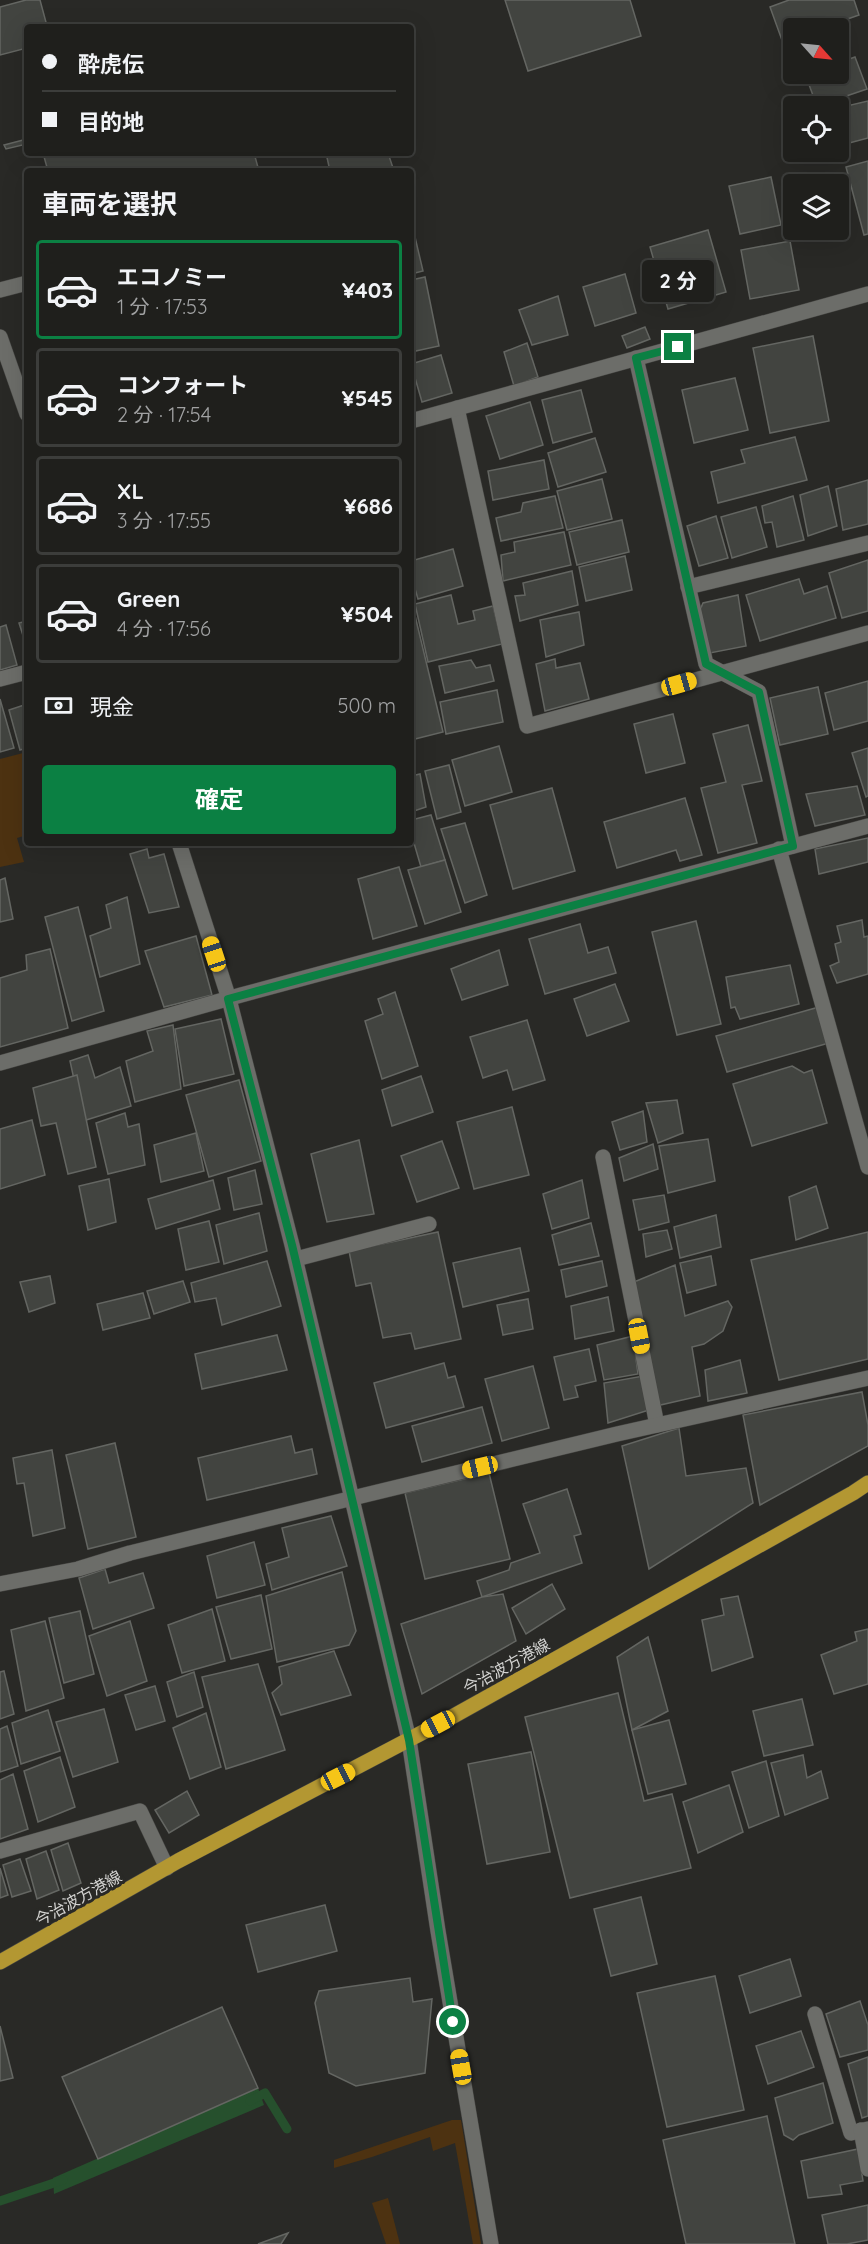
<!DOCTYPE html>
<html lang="ja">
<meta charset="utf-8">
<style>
body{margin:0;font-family:Quicksand,"Noto Sans JP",sans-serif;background:#2c2c29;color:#f1f3f6;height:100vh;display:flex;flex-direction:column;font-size:22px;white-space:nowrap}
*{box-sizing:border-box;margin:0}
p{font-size:20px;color:#a1a2a3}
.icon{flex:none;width:33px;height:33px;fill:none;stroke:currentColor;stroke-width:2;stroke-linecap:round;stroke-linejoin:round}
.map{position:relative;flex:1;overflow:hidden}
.side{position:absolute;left:24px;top:168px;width:390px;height:678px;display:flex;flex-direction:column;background:#1f1f1c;border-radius:6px;box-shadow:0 6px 24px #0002,0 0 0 2px #3c3d3b}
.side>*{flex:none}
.banner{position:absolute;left:24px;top:24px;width:390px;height:132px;border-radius:6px;box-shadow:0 6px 24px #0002,0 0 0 2px #3c3d3b;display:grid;align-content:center;height:132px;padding:0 18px;background:#1f1f1c}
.needle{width:39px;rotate:117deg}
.tools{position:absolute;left:783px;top:18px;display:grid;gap:12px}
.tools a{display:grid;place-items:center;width:66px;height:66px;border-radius:6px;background:#1f1f1c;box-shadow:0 6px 24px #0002,0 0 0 2px #3c3d3b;font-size:30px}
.end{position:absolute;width:27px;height:27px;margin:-14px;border:8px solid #0b8043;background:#fff;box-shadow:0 0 0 3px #fff}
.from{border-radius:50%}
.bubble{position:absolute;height:42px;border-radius:6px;background:#1f1f1c;box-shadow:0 6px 24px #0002,0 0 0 2px #3c3d3b;font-size:20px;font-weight:700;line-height:42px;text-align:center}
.car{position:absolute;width:18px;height:36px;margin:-18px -9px;border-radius:8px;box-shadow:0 0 4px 2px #0007;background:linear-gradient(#f5c518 24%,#345 0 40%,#f5c518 0 76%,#345 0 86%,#f5c518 0)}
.banner b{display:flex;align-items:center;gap:21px;height:57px;font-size:22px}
.banner b+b{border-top:2px solid #3c3d3b}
.banner i{width:15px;height:15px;background:#f1f3f6}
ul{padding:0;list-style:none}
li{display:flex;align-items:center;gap:18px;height:99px;margin:0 12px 9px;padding:0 6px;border:3px solid #3c3d3b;border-radius:6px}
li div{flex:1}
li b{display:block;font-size:22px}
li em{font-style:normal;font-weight:700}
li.on{border-color:#0b8043}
li>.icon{width:54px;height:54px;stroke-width:1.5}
h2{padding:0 18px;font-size:27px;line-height:72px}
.pay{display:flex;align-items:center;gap:15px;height:66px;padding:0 18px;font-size:22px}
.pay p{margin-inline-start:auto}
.cta{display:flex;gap:12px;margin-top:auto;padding:12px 18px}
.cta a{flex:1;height:69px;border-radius:6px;background:#0b8043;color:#fff;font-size:24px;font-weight:700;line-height:69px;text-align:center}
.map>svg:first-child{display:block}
</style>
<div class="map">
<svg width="868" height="2244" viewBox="0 0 868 2244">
<rect width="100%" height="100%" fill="#292926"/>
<g fill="#4d3211">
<polygon points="27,752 27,835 17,838 24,862 0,867 0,759"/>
<polygon points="452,2120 461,2120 481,2244 473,2244 455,2143 433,2151 430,2137 372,2157 334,2168 334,2160"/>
<polygon points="388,2198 400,2244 386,2244 372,2203"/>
</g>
<polygon fill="#26502d" points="258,2088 264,2105 54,2194 53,2178"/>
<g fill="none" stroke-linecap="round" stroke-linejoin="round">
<g stroke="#26502d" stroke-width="9">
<polyline points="250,2101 265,2093 287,2129"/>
<polyline points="0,2201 63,2180"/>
</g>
</g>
<g fill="#424440" stroke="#646662" stroke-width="1.5">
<polygon points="26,0 40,0 47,26 27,27 27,48 0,55 0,7"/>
<polygon points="505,0 630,0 641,36 528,71"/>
<polygon points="789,0 854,0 859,15 822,28 794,28 794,39 783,43 770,7"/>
<polygon points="855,57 867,89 817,106 805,74 838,74 838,63"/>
<polygon points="868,101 868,138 838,146 838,108"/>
<polygon points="27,139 27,144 6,149 4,145"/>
<polygon points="43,153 254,153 259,171 48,171"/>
<polygon points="326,153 388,153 393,168 381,171 330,171"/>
<polygon points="868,161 868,234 864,235 846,167"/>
<polygon points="771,177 781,225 740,234 729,186"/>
<polygon points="411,220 423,271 411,274"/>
<polygon points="708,230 726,292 668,309 650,247"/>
<polygon points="790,241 799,290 750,299 741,250"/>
<polygon points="625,274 636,313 595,326 583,287"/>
<polygon points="425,277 439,346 411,352 411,280"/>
<polygon points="558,296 568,335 532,345 519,310"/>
<polygon points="645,327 650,339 627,348 622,336"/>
<polygon points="813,336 829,421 770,433 753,348"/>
<polygon points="527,343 538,377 514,386 504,352"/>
<polygon points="441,355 452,393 422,402 411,364"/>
<polygon points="735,378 748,430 694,443 682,390"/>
<polygon points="581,390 592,432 553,443 542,400"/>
<polygon points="530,402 543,445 500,459 486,416"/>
<polygon points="795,437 807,480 718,503 711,472 745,463 741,450"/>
<polygon points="595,438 606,472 558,487 548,453"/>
<polygon points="544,460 549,489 493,500 488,471"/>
<polygon points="602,479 612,519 567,530 557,491"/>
<polygon points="868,480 868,524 843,530 836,489"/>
<polygon points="828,486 837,526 808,536 800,495"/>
<polygon points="555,496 563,528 501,541 496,518 521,512 523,503"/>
<polygon points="793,496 804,540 777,547 772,522 765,523 762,506"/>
<polygon points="756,507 767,547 732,558 721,517"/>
<polygon points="716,516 728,558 699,566 687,526"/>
<polygon points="622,520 629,552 577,565 569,532"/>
<polygon points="564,532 571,565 503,581 501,555 515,552 514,542"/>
<polygon points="453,549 463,586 418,599 411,575 411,561"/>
<polygon points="625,556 632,590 586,601 579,567"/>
<polygon points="868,560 868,611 842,618 829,573"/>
<polygon points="572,571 578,605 520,621 515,596 525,595 523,583"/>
<polygon points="799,579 804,594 827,586 836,618 760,641 746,595"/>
<polygon points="451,595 458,624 475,620 473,611 493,606 502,644 428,662 415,604"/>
<polygon points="738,595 746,646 710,653 700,610 703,603"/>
<polygon points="411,599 443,732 411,740"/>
<polygon points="579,612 584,645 546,657 540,620"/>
<polygon points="27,621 27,648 19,623"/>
<polygon points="6,625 17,665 0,670 0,627"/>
<polygon points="555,659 556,668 580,663 589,699 545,711 536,664"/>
<polygon points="471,660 476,668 490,665 494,681 445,693 439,666"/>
<polygon points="868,681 868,721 834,730 825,693"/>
<polygon points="818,687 828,734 780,745 770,698"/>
<polygon points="497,690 503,722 446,734 440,702"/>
<polygon points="0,699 14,748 0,752"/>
<polygon points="27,704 27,748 20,750 9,710"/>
<polygon points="673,714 685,763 646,773 634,724"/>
<polygon points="748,725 762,781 742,785 757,843 718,853 701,788 726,782 713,734"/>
<polygon points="499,746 512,792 465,806 452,760"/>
<polygon points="868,748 868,796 866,797 852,753"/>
<polygon points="449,765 461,812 437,819 425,771"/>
<polygon points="420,774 426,807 411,812 411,776"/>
<polygon points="857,786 865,815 815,826 806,794"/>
<polygon points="552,788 575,871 513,889 490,805"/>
<polygon points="685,798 702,855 680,861 676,850 617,868 604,822"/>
<polygon points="431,815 445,860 421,867 411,833 411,820"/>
<polygon points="465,823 487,895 465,903 441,829"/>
<polygon points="868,838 868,862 819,874 815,849"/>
<polygon points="147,849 149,858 164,854 179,907 149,913 130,854"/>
<polygon points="445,860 461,912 425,924 408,870"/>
<polygon points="399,867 417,926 373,939 358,879"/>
<polygon points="5,878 13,919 0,922 0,880"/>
<polygon points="127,897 140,964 100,977 90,936 111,928 106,905"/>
<polygon points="78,907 104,1011 72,1021 45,917"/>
<polygon points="862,920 864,937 868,936 868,974 837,983 830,966 839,962 835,944 841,942 837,926"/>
<polygon points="696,921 721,1024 677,1035 652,932"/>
<polygon points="580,924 588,953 608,947 616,973 545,994 529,939"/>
<polygon points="196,936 212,995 164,1007 145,951"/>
<polygon points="50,949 68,1028 0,1047 0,978 27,970 26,955"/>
<polygon points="499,950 508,985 462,1000 451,969"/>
<polygon points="790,965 799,1004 740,1019 735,1007 731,1008 726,977"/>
<polygon points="615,984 629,1021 587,1036 574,999"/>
<polygon points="395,992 418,1066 382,1079 365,1021 383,1014 378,999"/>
<polygon points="819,1007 829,1043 727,1072 716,1036"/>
<polygon points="221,1019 234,1074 184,1086 175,1029"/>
<polygon points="527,1020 545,1080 513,1090 507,1070 483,1078 470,1037"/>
<polygon points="173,1025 181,1089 135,1102 126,1061 153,1051 147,1031"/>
<polygon points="88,1055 95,1078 120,1067 131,1106 83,1121 70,1061"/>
<polygon points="792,1066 804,1073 812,1070 827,1123 752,1146 733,1084"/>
<polygon points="77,1075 96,1167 68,1174 56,1123 41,1126 33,1088"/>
<polygon points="421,1076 433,1112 392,1126 382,1090"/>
<polygon points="239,1080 261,1161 209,1177 186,1095"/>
<polygon points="677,1100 683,1133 658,1143 646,1103"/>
<polygon points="512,1107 529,1175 474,1189 457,1122"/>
<polygon points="643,1111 647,1142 620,1150 612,1122"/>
<polygon points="125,1113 128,1127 139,1124 145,1165 108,1174 96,1123"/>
<polygon points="32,1120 45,1175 0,1189 0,1129"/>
<polygon points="196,1133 204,1171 161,1182 154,1145"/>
<polygon points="708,1139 715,1181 668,1193 659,1146"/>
<polygon points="359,1140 374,1214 327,1222 311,1154"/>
<polygon points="442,1141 459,1188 417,1202 401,1156"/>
<polygon points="653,1144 658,1169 624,1181 619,1158"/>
<polygon points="255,1170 262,1204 234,1210 228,1178"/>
<polygon points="109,1179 116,1222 88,1230 79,1186"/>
<polygon points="213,1180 220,1209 156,1229 148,1199"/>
<polygon points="582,1180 589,1218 552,1229 543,1194"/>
<polygon points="816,1186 828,1228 796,1240 789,1197"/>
<polygon points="664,1195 669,1222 639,1230 633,1200"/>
<polygon points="259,1213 267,1251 224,1264 216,1225"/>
<polygon points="716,1215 721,1247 680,1258 674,1227"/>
<polygon points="209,1221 219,1262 186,1270 178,1229"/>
<polygon points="591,1223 599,1256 559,1265 552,1235"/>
<polygon points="667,1230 672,1249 646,1257 643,1234"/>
<polygon points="438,1232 461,1339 415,1349 411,1333 383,1338 371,1283 356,1286 349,1251"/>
<polygon points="868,1232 868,1359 779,1380 751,1260"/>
<polygon points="520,1248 529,1291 463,1307 453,1263"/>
<polygon points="711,1256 716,1285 687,1293 680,1263"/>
<polygon points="267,1261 281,1306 222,1325 216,1298 195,1302 191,1283"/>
<polygon points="602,1261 607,1286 566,1297 561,1270"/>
<polygon points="675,1265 685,1316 728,1301 732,1307 723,1331 704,1344 692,1347 700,1396 656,1406 634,1282"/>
<polygon points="50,1276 55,1303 29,1312 20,1282"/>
<polygon points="183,1281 190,1302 154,1314 147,1291"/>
<polygon points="143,1293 150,1318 103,1330 97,1304"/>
<polygon points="608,1297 614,1331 575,1339 571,1306"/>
<polygon points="528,1299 533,1329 503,1335 497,1305"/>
<polygon points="277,1335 287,1370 202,1389 195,1354"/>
<polygon points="633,1336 638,1374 604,1380 597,1345"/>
<polygon points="589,1349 596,1381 575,1386 578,1397 564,1400 554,1357"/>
<polygon points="740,1360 747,1393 708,1401 705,1370"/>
<polygon points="444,1363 448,1378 455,1376 464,1407 386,1428 374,1383"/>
<polygon points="533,1366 549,1428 502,1441 485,1379"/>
<polygon points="643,1376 649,1410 608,1423 604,1383"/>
<polygon points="862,1392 868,1425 868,1446 760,1505 743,1415"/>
<polygon points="482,1407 492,1443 422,1462 412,1426"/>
<polygon points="679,1428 686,1476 746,1468 753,1503 649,1569 622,1446"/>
<polygon points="291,1436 295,1453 312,1449 317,1474 207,1500 198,1458"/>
<polygon points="115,1443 136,1537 88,1549 66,1455"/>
<polygon points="52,1450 65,1528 33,1536 24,1483 17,1484 13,1458"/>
<polygon points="489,1473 510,1559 425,1579 405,1493"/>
<polygon points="567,1489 581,1534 574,1536 582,1563 482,1597 477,1581 509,1570 511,1563 540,1553 523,1504"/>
<polygon points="331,1516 347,1566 272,1590 266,1564 289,1557 282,1528"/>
<polygon points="254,1542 265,1585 217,1598 207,1556"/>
<polygon points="105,1569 109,1583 143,1573 154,1608 93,1629 79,1578"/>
<polygon points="342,1572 356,1631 349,1645 277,1662 266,1596"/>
<polygon points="552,1584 565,1609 526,1634 512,1608"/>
<polygon points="503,1594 516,1641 422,1694 401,1624 482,1597"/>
<polygon points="261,1595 272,1649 231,1659 216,1607"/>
<polygon points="738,1596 753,1657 712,1671 702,1620 724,1615 721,1599"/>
<polygon points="212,1609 225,1661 182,1673 168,1625"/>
<polygon points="80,1611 94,1674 64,1683 49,1618"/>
<polygon points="45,1621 64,1698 26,1711 11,1630"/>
<polygon points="130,1621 147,1681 107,1696 89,1636"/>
<polygon points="868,1629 868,1684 834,1694 821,1655 857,1641 855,1632"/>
<polygon points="648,1637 668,1711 632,1730 617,1657"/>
<polygon points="334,1651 351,1695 281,1715 272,1693 282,1684 279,1667"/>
<polygon points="258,1664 285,1750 226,1769 202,1677"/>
<polygon points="4,1671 14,1714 0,1719 0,1672"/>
<polygon points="194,1672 203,1707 177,1717 167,1682"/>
<polygon points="155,1686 165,1721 136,1730 125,1695"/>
<polygon points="618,1693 644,1801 672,1794 691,1868 570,1898 525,1717"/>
<polygon points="802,1699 813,1745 764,1756 753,1711"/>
<polygon points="104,1709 118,1762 73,1777 56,1722"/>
<polygon points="48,1710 60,1751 21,1764 12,1723"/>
<polygon points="206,1713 221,1767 190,1779 173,1728"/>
<polygon points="669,1720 686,1784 648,1794 632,1730"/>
<polygon points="7,1726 18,1766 0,1772 0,1729"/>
<polygon points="531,1752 550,1852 487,1864 468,1764"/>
<polygon points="803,1755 807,1778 821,1771 828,1798 785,1815 771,1763"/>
<polygon points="60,1757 75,1807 38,1822 24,1771"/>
<polygon points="766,1761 779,1816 749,1828 732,1772"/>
<polygon points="13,1774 28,1829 0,1839 0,1780"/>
<polygon points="729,1785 743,1832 698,1853 683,1802"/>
<polygon points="187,1791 199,1815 169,1833 155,1810"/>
<polygon points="68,1843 81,1883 63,1891 51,1850"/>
<polygon points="46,1851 59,1890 37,1899 26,1859"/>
<polygon points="20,1859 31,1891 12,1897 3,1865"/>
<polygon points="0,1868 8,1895 0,1898"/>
<polygon points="641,1897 657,1964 611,1976 594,1909"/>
<polygon points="325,1905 337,1951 258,1972 246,1925"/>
<polygon points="790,1959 801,1996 750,2013 739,1976"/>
<polygon points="715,1976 744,2110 667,2127 637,1993"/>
<polygon points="410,1978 413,2002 432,1999 425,2073 356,2086 329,2073 315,2003 319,1991"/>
<polygon points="860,2001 868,2025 868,2050 840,2057 826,2014"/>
<polygon points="222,2007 258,2088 98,2159 62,2077"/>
<polygon points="0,2026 13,2078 0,2081"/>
<polygon points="801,2031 814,2067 768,2084 756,2046"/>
<polygon points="868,2057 868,2116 862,2118 848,2064"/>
<polygon points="823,2083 833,2123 799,2135 793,2140 784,2135 775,2098"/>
<polygon points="767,2116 795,2244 686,2244 663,2140"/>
<polygon points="858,2149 863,2181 840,2185 842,2194 808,2198 801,2161"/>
<polygon points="868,2205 868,2240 847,2244 828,2244 822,2215"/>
<polygon points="288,2233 281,2244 258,2244"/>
</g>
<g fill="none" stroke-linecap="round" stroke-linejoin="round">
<defs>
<g id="minor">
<polyline points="0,290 27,283"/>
<polyline points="0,337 27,414"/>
<polyline points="636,358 706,664 759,692 793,846"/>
<polyline points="457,408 527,726 868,633"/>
<polyline points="411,421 868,294"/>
<polyline points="688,587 868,543"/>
<polyline points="0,679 27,672"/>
<polyline points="179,843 229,999 292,1245 409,1740 438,1931 491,2244"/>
<polyline points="779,849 868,1167"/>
<polyline points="0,1063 241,995 868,826"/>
<polyline points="603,1157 657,1425"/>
<polyline points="296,1259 429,1224"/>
<polyline points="0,1584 78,1569 130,1553 365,1495 617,1434 868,1378"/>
<polyline points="0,1851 140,1811 167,1868"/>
<polyline points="815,2014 851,2133 868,2129"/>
<polyline points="861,2130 868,2169"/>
</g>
<polyline id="major" points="0,1962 178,1861 450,1718 853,1493 868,1483"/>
</defs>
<use href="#minor" stroke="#444441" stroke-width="16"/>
<use href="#major" stroke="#444441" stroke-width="16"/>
<use href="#minor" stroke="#6c6d69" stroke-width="15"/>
<use href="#major" stroke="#b39732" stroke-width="15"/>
</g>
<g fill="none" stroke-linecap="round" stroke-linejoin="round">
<polyline stroke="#0b8043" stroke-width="8" points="453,2022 409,1740 292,1245 228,999 793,846 759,692 706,664 636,358 678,347"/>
</g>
<g text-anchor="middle" stroke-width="6" stroke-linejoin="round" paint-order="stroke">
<g font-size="16" fill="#d3d3d1" stroke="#292926">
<text transform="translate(506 1666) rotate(-29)" y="6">今治波方港線</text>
<text transform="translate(78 1898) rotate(-29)" y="6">今治波方港線</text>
</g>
</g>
</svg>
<div class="tools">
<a><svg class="needle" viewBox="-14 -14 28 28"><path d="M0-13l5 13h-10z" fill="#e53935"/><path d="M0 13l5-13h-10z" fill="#a1a2a3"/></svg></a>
<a><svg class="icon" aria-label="locate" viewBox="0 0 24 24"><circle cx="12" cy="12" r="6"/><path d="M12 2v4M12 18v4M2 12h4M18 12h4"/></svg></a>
<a><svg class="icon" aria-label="layers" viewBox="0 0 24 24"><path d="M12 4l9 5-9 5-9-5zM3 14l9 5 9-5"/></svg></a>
</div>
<i class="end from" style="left:453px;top:2022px"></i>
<i class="end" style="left:678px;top:347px"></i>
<div class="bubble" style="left:642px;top:260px;width:72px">2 分</div>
<i class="car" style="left:679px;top:684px;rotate:74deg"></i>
<i class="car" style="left:214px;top:954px;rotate:342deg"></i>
<i class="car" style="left:639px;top:1336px;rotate:169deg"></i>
<i class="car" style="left:480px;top:1467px;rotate:257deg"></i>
<i class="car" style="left:438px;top:1724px;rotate:242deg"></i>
<i class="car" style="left:338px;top:1777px;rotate:63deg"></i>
<i class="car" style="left:461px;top:2067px;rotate:350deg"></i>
<div class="banner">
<b><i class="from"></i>酔虎伝</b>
<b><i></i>目的地</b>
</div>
<section class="side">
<h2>車両を選択</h2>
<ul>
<li class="on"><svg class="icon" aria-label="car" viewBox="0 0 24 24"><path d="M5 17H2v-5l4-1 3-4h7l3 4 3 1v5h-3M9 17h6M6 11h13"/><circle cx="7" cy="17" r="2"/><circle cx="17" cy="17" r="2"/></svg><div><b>エコノミー</b><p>1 分 · 17:53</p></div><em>¥403</em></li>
<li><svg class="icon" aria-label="car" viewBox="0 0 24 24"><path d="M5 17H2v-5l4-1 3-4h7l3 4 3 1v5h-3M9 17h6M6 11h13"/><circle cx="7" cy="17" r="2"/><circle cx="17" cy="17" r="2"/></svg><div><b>コンフォート</b><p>2 分 · 17:54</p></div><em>¥545</em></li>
<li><svg class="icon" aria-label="car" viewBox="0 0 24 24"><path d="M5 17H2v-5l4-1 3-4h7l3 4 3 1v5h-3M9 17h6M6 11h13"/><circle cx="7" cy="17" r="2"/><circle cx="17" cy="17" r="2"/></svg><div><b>XL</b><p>3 分 · 17:55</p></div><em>¥686</em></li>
<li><svg class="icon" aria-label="car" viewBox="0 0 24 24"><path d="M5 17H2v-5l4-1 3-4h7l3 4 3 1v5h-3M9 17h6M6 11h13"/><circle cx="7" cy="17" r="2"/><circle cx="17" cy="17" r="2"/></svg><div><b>Green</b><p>4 分 · 17:56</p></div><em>¥504</em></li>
</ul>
<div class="pay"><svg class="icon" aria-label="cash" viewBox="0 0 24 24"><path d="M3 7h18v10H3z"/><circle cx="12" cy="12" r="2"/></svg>現金<p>500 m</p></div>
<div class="cta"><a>確定</a></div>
</section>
</div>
